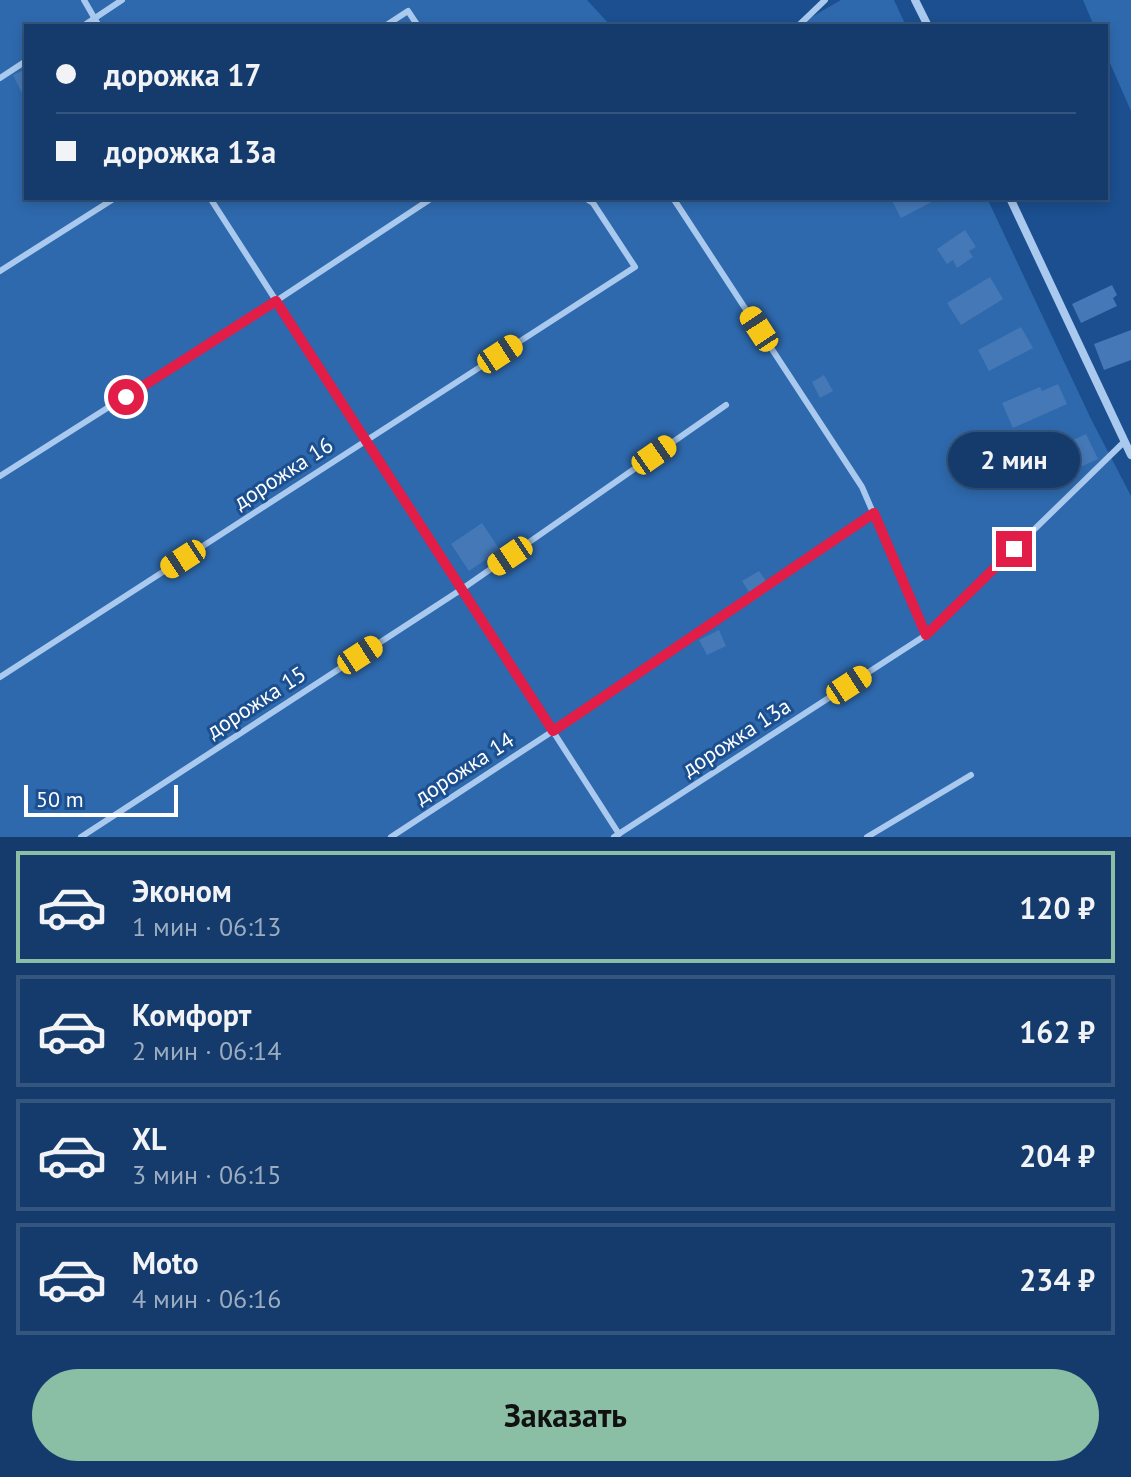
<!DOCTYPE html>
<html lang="ru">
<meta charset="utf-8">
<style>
body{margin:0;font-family:"PT Sans",sans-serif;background:#214673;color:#f1f3f6;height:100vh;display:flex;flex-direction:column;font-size:30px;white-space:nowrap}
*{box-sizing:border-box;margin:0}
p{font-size:26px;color:#9dadc1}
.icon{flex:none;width:44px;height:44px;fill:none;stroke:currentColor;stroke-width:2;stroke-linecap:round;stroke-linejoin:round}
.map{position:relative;height:837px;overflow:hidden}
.details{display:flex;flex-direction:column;background:#143b6b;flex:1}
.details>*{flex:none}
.guide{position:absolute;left:24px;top:24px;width:1084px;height:176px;border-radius:0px;box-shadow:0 4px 12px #0003,0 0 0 2px #33557e;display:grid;align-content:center;height:176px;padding:0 32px;background:#143b6b}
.scale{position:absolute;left:24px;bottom:20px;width:154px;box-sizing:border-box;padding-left:8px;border:4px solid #fff;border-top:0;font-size:22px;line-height:28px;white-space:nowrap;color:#fff;-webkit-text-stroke:6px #1b4f8f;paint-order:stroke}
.end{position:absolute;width:36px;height:36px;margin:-18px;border:10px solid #e11d48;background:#fff;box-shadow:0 0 0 4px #fff}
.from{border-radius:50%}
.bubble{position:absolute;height:56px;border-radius:28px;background:#143b6b;box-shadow:0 4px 12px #0003,0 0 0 2px #33557e;font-size:26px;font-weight:700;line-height:56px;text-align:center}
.car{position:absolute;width:24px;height:48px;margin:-24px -12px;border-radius:10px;box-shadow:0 0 6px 2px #0007;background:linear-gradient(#f5c518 24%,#345 0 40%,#f5c518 0 76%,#345 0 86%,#f5c518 0)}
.guide b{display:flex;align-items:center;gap:28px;height:76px;font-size:30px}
.guide b+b{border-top:2px solid #33557e}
.guide i{width:20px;height:20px;background:#f1f3f6}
ul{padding:14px 0 0;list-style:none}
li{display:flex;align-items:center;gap:24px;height:112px;margin:0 16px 12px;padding:0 16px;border:4px solid #33557e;border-radius:0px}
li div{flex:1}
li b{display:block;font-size:30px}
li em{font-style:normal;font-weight:700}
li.selected{border-color:#8abfa5}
li>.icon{width:72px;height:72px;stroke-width:1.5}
.action{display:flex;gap:16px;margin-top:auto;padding:16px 32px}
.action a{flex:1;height:92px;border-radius:48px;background:#8abfa5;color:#111;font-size:32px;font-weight:700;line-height:92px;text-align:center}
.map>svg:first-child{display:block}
</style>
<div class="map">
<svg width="1131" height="837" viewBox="0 0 1131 837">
<rect width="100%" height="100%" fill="#1b4f8f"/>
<g fill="#2e69ad">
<polygon points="0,0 587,0 611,26 26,26 26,198 987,198 1091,419 1131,496 1131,837 0,837"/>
<polygon points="841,0 894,0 906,26 796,26"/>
<polygon points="1083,0 1131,0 1131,111 1106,54 1106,26 1094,26"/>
</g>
<g fill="#4478b7">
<polygon points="26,69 26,93 23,95 13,75"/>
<polygon points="897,198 939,198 901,218 892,201"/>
<polygon points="965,230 976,247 969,251 973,257 957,268 953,260 947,264 937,249"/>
<polygon points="990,277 1003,299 961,325 947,303"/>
<polygon points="1112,285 1117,295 1113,298 1117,306 1081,323 1072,304"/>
<polygon points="1021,327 1033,348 989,371 978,350"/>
<polygon points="1131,330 1131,360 1104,370 1094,344"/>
<polygon points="824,375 833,391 820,398 812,382"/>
<polygon points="1058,384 1067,404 1013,428 1002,403 1040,387 1042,391"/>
<polygon points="1086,434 1098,459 1054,479 1043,454"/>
<polygon points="482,523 500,550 469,571 451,544"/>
<polygon points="759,571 766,581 749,592 742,581"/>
<polygon points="719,630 726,646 707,655 699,640"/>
</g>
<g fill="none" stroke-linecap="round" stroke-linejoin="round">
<g stroke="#a9c9ee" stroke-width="6">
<polyline points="84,0 99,26"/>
<polyline points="83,26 122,0"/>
<polyline points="385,26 408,11 418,26"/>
<polyline points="798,26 825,0"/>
<polyline points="0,78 26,61"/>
<polyline points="210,198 619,834"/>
<polyline points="673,198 862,487 926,635"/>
<polyline points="0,271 115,198"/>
<polyline points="0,476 276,301 432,198"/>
<polyline points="0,677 635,267 593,203 585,198"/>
<polyline points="81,837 462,589 726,405"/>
<polyline points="391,837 553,731 874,513"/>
<polyline points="614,837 926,635 1125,441"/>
<polyline points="867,837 971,775"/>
</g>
<g stroke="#a9c9ee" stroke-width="8">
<polyline points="915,0 928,26"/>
<polyline points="1010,198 1131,455"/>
</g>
</g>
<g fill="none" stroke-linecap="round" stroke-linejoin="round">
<polyline stroke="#e11d48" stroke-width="10" points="126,397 276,301 553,731 874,513 926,635 1014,549"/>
</g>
<g text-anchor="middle" stroke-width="6" stroke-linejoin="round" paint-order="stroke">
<g font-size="22" fill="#fff" stroke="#1b4f8f">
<text transform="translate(283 473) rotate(-33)" y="8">дорожка 16</text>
<text transform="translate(256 702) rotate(-33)" y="8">дорожка 15</text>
<text transform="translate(736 737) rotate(-33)" y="8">дорожка 13а</text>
<text transform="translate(464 768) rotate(-33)" y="8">дорожка 14</text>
</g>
</g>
</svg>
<div class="scale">50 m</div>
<i class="end from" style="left:126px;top:397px"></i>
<i class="end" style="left:1014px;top:549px"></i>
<div class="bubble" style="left:948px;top:432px;width:132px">2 мин</div>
<i class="car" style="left:759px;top:329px;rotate:327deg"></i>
<i class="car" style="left:500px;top:354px;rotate:57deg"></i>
<i class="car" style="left:654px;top:455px;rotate:55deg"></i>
<i class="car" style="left:510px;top:556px;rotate:236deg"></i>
<i class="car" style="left:183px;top:559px;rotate:237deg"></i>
<i class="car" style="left:360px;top:655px;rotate:57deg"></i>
<i class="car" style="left:849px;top:685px;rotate:57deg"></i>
<div class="guide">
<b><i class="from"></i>дорожка 17</b>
<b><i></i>дорожка 13а</b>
</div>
</div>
<section class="details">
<ul>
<li class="selected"><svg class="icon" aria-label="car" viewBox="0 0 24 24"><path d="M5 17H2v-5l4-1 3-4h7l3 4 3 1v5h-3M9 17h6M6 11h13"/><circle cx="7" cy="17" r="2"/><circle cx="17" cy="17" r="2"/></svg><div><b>Эконом</b><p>1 мин · 06:13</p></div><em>120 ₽</em></li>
<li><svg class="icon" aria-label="car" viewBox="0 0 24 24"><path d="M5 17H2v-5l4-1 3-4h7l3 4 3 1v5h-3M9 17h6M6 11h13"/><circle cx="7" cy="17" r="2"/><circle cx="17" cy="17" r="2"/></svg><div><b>Комфорт</b><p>2 мин · 06:14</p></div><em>162 ₽</em></li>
<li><svg class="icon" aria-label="car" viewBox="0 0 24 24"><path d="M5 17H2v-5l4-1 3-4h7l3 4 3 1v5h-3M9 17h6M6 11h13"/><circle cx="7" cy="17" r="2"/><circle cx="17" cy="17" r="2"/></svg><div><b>XL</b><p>3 мин · 06:15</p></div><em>204 ₽</em></li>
<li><svg class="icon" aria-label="car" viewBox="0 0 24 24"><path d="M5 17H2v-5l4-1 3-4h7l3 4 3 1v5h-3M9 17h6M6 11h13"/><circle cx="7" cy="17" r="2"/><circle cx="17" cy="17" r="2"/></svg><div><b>Moto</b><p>4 мин · 06:16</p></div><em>234 ₽</em></li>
</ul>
<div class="action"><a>Заказать</a></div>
</section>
